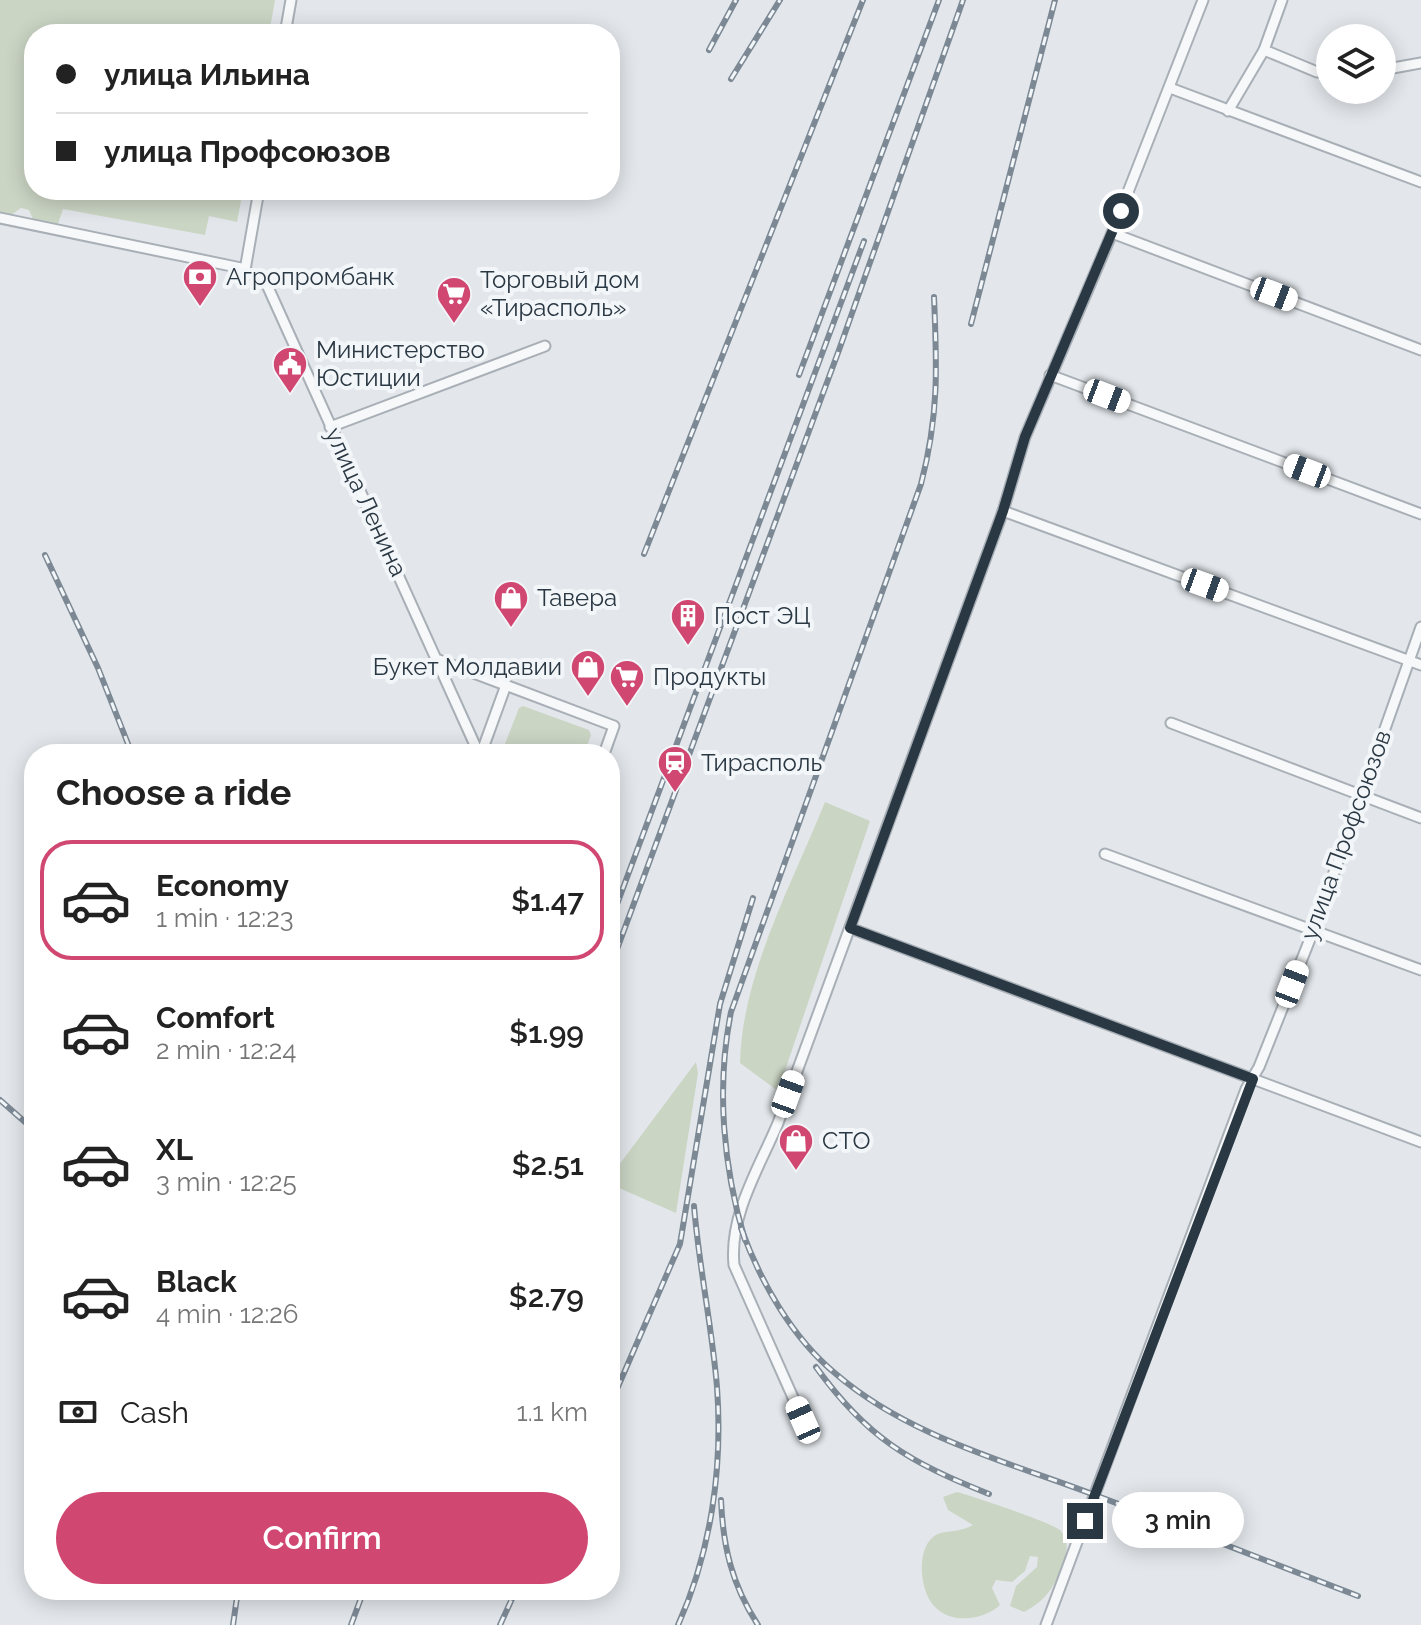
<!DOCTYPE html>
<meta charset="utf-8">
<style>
body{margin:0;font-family:Raleway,sans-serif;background:#f6f6f6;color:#222;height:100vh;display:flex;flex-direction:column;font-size:30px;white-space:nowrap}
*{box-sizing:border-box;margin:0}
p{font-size:26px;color:#767676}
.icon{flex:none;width:44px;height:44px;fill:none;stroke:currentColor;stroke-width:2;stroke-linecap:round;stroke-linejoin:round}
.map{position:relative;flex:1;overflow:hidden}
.sheet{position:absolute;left:24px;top:744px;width:596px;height:856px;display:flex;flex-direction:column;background:#fff;border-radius:32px;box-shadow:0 4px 20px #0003}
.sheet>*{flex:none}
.banner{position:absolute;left:24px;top:24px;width:596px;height:176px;border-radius:32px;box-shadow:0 4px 20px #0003;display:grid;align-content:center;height:176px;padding:0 32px;background:#fff}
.buttons{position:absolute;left:1316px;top:24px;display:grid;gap:16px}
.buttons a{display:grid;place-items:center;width:80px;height:80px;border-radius:50%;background:#fff;box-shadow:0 4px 20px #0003;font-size:40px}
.end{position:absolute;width:36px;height:36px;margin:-18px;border:10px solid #2a3844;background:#fff;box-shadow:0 0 0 4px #fff}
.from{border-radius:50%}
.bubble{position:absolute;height:56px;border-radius:28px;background:#fff;box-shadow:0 4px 20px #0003;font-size:26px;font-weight:600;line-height:56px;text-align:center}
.car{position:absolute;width:24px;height:48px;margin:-24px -12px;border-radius:10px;box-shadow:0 0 6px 2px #0007;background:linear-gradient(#fff 24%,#345 0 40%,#fff 0 76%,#345 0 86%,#fff 0)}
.banner b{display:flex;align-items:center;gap:28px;height:76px;font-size:30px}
.banner b+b{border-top:2px solid #e0e0e0}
.banner i{width:20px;height:20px;background:#222}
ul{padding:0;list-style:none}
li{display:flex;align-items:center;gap:24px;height:120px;margin:0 16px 12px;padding:0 16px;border:4px solid transparent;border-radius:32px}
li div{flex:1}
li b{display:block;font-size:30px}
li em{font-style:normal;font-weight:600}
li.current{border-color:#d04872}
li>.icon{width:72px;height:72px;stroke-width:1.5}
h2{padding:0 32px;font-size:36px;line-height:96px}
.pay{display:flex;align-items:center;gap:20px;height:88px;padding:0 32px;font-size:30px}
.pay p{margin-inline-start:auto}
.button{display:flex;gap:16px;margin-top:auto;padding:16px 32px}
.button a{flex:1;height:92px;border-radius:48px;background:#d04872;color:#fff;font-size:32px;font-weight:600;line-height:92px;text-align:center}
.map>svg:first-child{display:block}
</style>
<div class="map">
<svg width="1421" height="1625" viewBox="0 0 1421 1625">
<rect width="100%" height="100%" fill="#e3e7eb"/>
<g fill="#cbd5c4">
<polygon points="0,0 275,0 269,34 34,34 34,190 243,190 237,222 209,216 205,235 63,209 58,224 33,219 29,210 21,208 11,215 0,212"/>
<polygon points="523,706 589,730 591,735 584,754 501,754 519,708"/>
<path d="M825,802L870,821L778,1091L740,1063C742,974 792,884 825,802Z"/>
<polygon points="696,1062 698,1073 676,1213 610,1184 610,1177"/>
<path d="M957,1492C972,1496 1054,1523 1061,1531C1071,1544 1066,1558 1060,1572C1051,1592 1043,1602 1024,1612L1010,1606L1016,1586L1037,1567L1038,1557L1030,1556L1025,1571L1012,1582L996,1580L992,1588L1000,1605C984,1620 951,1625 934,1606C920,1591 916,1551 933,1537C942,1529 957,1534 973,1525L948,1510L943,1497Z"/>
</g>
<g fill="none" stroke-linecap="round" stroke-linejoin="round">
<defs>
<g id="minor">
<polyline points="285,34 291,0"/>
<polyline points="1264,50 1282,0"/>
<polyline points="1382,70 1421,63"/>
<polyline points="1170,88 1421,182"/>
<polyline points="1228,111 1264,50 1317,72 1330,72"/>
<polyline points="0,218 241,268 267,285 479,754"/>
<polyline points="1112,233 1421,350"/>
<polyline points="245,270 259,190"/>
<polyline points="1050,375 1421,514"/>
<polyline points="330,427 545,346"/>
<polyline points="1003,511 1421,665"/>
<polyline points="439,660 614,726 604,754"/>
<polyline points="1171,723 1421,818"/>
<polyline points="481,754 506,685"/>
<polyline points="1105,854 1421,970"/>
<polyline points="850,928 1421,1142"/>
<path d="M803,1420L734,1265C729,1215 759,1168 778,1123L1003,511L1025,437L1112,233L1203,0"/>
<polyline points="1046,1625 1246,1089 1259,1067 1314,929 1421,627"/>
</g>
</defs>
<use href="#minor" stroke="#a8afb6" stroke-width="13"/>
<use href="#minor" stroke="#f6f8f9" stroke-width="9"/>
<defs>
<g id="rail">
<polyline points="709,50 736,0"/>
<polyline points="731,79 780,0"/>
<polyline points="971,324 1055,0"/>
<polyline points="799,375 939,0"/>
<polyline points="644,554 863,0"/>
<polyline points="45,555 98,668 132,754"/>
<polyline points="610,923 864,241"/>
<polyline points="610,968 839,350 963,0"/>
<polyline points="0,1100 34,1130"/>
<path d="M741,1228C760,1281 792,1338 836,1374C908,1436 1005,1461 1092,1494C1181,1527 1269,1562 1358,1596"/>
<path d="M745,1240C723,1167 716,1087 731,1012L921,484C939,415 937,367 934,297"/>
<path d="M816,1367C867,1438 909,1462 989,1494"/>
<polyline points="610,1405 680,1244 720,1004 753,898"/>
<path d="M721,1500C723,1547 732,1585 758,1625"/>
<polyline points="233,1625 238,1590"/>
<polyline points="351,1625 364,1590"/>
<polyline points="500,1625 516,1590"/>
<path d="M678,1625C711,1552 723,1468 717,1387C712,1327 699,1267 694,1206"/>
</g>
</defs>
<use href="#rail" stroke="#7c8995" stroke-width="6"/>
<use href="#rail" stroke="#f3f6f8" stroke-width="3" stroke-dasharray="9" stroke-linecap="butt"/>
</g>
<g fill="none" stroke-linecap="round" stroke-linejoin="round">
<polyline stroke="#2a3844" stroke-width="10" points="1085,1521 1253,1079 850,928 1003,511 1025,437 1121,211"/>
</g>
<defs>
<symbol id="bank-pin" viewBox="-11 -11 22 30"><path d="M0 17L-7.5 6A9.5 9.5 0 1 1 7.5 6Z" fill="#d04872" stroke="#f3f6f8"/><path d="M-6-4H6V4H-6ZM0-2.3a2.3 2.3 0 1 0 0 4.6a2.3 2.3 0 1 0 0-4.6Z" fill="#fff"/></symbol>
<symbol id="supermarket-pin" viewBox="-11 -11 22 30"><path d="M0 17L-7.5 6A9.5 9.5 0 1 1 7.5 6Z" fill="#d04872" stroke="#f3f6f8"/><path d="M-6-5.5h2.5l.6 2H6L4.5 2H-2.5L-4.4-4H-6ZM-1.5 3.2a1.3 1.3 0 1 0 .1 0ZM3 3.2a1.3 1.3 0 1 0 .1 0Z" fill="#fff"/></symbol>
<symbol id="civic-pin" viewBox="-11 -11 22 30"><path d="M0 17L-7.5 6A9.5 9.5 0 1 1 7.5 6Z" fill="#d04872" stroke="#f3f6f8"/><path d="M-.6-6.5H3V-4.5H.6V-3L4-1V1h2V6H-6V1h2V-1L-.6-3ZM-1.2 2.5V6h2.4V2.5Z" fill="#fff"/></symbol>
<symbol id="shop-pin" viewBox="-11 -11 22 30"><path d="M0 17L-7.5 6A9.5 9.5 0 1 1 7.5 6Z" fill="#d04872" stroke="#f3f6f8"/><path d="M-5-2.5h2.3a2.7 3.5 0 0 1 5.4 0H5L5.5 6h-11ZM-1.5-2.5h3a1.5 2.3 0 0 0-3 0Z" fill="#fff"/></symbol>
<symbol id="building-pin" viewBox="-11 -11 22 30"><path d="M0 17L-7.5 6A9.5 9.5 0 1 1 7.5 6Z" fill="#d04872" stroke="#f3f6f8"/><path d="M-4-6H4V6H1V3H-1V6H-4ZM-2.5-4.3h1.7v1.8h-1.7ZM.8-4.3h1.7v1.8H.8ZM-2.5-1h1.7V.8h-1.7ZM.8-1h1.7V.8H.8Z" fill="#fff"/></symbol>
<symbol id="station-pin" viewBox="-11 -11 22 30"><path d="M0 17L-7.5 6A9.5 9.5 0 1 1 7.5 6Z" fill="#d04872" stroke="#f3f6f8"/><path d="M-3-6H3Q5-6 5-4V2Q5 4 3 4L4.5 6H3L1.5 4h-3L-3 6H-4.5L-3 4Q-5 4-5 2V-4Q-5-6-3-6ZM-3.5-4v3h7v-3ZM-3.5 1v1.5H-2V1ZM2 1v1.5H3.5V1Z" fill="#fff"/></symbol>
</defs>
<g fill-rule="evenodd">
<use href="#bank-pin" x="180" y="257" width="40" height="54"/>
<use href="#supermarket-pin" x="434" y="274" width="40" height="54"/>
<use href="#civic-pin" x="270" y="344" width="40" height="54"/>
<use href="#shop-pin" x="491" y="578" width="40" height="54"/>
<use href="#building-pin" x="668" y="596" width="40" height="54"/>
<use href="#shop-pin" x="568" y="647" width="40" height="54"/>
<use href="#supermarket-pin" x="607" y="657" width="40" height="54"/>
<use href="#station-pin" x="655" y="743" width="40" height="54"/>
<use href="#shop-pin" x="776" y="1121" width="40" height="54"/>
</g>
<g text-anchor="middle" stroke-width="8" stroke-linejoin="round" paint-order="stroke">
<g font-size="24" fill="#2a3844" stroke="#f3f6f8" text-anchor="start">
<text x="226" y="285">Агропромбанк</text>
<text x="480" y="288">Торговый дом<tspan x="480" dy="28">«Тирасполь»</tspan></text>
<text x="316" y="358">Министерство<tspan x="316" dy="28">Юстиции</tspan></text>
<text x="537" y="606">Тавера</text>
<text x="714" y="624">Пост ЭЦ</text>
<text x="562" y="675" text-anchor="end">Букет Молдавии</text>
<text x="653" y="685">Продукты</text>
<text x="701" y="771">Тирасполь</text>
<text x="822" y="1149">СТО</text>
</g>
<g font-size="24" fill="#2a3844" stroke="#f3f6f8">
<text transform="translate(366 502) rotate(65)" y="8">улица Ленина</text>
<text transform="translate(1346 835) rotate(-70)" y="8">улица Профсоюзов</text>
</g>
</g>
</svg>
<div class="buttons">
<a><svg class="icon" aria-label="layers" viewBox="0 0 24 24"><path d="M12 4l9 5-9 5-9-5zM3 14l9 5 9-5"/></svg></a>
</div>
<i class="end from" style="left:1121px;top:211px"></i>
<i class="end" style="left:1085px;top:1521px"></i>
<div class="bubble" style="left:1112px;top:1492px;width:132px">3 min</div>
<i class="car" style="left:1274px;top:294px;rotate:111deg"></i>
<i class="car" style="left:1107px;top:396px;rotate:111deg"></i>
<i class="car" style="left:1307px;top:471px;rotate:291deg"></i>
<i class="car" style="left:1205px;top:585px;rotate:110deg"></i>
<i class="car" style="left:1292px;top:984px;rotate:21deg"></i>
<i class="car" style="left:788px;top:1094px;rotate:20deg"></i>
<i class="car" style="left:803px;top:1420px;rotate:336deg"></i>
<div class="banner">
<b><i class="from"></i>улица Ильина</b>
<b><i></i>улица Профсоюзов</b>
</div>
<section class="sheet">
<h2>Choose a ride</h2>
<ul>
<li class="current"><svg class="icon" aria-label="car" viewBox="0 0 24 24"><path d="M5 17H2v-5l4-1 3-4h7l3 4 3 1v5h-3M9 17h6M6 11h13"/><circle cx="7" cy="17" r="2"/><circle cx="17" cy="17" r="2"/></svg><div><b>Economy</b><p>1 min · 12:23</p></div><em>$1.47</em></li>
<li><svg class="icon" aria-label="car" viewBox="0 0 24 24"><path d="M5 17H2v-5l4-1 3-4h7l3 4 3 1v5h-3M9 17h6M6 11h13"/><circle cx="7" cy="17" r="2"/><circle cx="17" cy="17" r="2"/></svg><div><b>Comfort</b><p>2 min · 12:24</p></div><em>$1.99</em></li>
<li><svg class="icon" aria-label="car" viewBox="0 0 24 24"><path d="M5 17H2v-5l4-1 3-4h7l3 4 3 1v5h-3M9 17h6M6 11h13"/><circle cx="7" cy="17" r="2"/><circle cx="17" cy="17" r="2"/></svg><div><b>XL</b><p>3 min · 12:25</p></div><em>$2.51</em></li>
<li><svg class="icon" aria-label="car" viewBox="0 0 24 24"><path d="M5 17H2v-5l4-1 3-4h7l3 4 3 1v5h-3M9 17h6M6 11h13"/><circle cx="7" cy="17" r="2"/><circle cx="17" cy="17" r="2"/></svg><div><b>Black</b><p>4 min · 12:26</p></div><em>$2.79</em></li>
</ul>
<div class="pay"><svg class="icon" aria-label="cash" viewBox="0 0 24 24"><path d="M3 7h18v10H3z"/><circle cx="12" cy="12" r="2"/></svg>Cash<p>1.1 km</p></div>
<div class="button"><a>Confirm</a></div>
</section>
</div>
